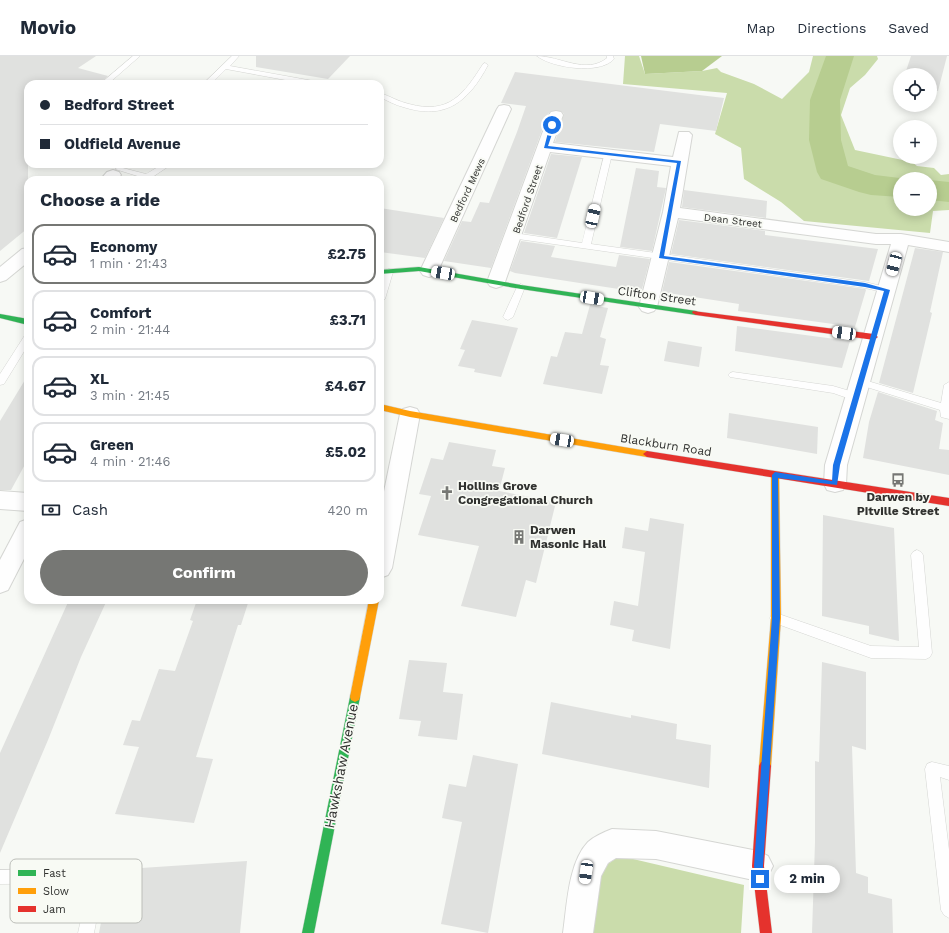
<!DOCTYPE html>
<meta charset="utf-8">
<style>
body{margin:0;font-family:"Work Sans",sans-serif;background:#f6f6f7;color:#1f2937;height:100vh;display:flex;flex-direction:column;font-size:15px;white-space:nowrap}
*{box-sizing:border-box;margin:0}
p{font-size:13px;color:#747a83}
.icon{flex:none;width:22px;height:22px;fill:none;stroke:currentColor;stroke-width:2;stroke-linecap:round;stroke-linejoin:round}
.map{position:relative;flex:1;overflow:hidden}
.details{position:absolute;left:24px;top:120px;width:360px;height:428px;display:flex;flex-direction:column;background:#fff;border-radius:12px;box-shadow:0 2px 10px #0003}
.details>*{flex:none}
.top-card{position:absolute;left:24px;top:24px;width:360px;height:88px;border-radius:12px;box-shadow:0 2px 10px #0003;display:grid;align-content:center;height:88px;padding:0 16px;background:#fff}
.fabs{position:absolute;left:893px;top:12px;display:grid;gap:8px}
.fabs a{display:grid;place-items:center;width:44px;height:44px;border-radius:50%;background:#fff;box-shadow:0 2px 10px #0003;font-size:20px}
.end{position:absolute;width:18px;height:18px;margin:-9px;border:5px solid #1a73e8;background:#fff;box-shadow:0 0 0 2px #fff}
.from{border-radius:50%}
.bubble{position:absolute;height:28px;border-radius:14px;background:#fff;box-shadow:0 2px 10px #0003;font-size:13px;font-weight:700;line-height:28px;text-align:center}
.car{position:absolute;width:12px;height:24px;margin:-12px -6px;border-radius:5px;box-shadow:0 0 3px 1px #0007;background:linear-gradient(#fff 24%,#345 0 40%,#fff 0 76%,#345 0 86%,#fff 0)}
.top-card b{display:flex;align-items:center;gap:14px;height:38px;font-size:15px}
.top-card b+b{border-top:1px solid #e0e1e3}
.top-card i{width:10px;height:10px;background:#1f2937}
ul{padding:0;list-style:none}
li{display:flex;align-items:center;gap:12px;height:60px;margin:0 8px 6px;padding:0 8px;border:2px solid #e0e1e3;border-radius:12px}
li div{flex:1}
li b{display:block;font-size:15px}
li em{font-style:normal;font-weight:700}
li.current{border-color:#767774}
li>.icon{width:36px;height:36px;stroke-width:1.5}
h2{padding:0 16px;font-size:18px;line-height:48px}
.pay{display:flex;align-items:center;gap:10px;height:44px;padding:0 16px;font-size:15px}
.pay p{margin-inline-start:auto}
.action{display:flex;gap:8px;margin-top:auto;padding:8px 16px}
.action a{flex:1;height:46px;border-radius:24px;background:#767774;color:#fff;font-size:16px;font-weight:700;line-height:46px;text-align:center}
header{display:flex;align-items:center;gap:24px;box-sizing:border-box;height:56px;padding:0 20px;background:#fff;border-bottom:1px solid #e0e1e3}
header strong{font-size:19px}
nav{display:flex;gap:22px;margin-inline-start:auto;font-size:14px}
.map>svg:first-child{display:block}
</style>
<header>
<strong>Movio</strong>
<nav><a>Map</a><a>Directions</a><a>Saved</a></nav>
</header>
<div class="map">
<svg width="949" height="877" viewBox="0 0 949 877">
<rect width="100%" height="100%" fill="#f7f9f5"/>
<g fill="#cadcab">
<polygon points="625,0 639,0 645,18 702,15 717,12 721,16 754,28 782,43 809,16 813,0 831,0 817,44 818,83 830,117 871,131 900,135 900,153 930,153 930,138 949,140 949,154 933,155 930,177 804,165 781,146 744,123 741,92 715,78 727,37 623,28"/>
<polygon points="848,0 877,0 878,3 865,19 850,32 841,59 855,94 912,106 917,110 934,112 941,119 949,118 949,132 930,130 930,123 900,123 900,128 872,127 838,115 831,84 832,44"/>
<polygon points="615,803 633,803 744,829 741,877 593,877 598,821 608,808"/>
</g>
<polygon fill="#b7cd90" points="641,0 722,0 702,15 645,18"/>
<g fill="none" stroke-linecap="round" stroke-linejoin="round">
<g fill="#b7cd90" fill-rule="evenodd">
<polygon points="826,0 854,0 840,44 841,84 848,110 875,119 908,123 900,123 900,141 871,139 859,136 821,123 817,116 809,84 810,44"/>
<polygon points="930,124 949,126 949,146 930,144"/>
</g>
</g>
<g fill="#e0e1df">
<polygon points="0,0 96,0 78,12 108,20 99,28 28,28 28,172 0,195"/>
<polygon points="256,0 350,0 328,23 256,11"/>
<polygon points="911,0 947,0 938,35 930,34 930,19 905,18"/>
<polygon points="515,16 699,39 724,42 716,75 660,68 654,96 555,86 564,58 561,55 551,55 548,58 491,212 444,205 462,165 471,166 480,146 489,147 517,76 526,50 501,47"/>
<polygon points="551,98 582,101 557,182 524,177"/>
<polygon points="636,112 659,115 657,131 666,132 652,195 620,191"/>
<polygon points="684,134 767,145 766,162 682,151"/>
<polygon points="380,152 444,162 425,202 380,196"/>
<polygon points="679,164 765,175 765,179 878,193 869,225 671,198"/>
<polygon points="521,185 555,190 551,201 616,211 619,199 650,203 642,233 639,233 638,236 515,217 510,215"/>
<polygon points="915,192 943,196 930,256 932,257 913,337 879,327"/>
<polygon points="669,206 865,233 866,234 855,271 738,255 739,248 662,236"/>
<polygon points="590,249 608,252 600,281 606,283 600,309 609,310 602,338 543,328 551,300 557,301 565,276 582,278"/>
<polygon points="472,264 518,272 501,321 474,316 475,313 458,310 465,294 460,293"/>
<polygon points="737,270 850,285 842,312 735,295"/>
<polygon points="668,285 702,291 699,311 664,305"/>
<polygon points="28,319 28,403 11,434 0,434 0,365"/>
<polygon points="878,336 937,355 935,364 943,367 939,393 949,394 949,419 863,402 869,366"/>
<polygon points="729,357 818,371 817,398 727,382"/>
<polygon points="449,386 496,394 492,410 505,412 499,435 556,446 536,527 526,524 516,561 461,550 479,490 418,479 431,440 419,438 431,402 443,404"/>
<polygon points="823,459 894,472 899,585 869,578 869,570 822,560"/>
<polygon points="650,462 684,468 670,593 632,585 634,574 610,569 614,545 638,550 645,496 622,492 625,471 648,475"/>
<polygon points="69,544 107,544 81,601 48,684 0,797 0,697"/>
<polygon points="197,544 249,544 241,569 238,569 196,701 213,703 194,767 115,758 139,691 123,689 132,664 140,665 159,613 175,615 193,565 190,564"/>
<polygon points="409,604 447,607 443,636 463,638 457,684 418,680 421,665 399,663"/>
<polygon points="822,606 866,616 866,694 852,690 856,817 868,821 868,837 892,843 893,877 812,877 815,786 815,705 819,706"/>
<polygon points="551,646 631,662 631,659 677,668 676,683 711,689 709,732 542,698"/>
<polygon points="473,699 518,708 488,877 441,868 462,766 442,762 449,728 466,731"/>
<polygon points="247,805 240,877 99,877 111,814"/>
</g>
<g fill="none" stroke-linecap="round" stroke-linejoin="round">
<defs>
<g id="lane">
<polygon points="133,0 140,0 108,28 100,28"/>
<polygon points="232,0 239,0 230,10 319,26 323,28 307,28 226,13 211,28 203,28"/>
<path d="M537,0C560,0 586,19 607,2V0H613L614,3C600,19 552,12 537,0Z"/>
<path d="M485,7L488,9C469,45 446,65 403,51C395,49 388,45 380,41V37C390,40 399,46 409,48C449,59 464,38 483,8Z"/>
<polygon points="605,96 612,98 591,188 865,226 890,232 892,234 887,237 865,232 511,182 510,180 514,177 582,187"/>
<polygon points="163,108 172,108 154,120 170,124 147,123 115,113 119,111 146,118"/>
<path d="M389,213L393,216L385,243L380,246C380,237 378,216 389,213Z"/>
<polygon points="521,228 525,231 513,261 508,264 505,263 503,261 517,231"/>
<polygon points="28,278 28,289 4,328 0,329 0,318 25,279"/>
<polygon points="733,316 833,330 860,338 861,341 856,345 833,337 730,321 728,319 730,317"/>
<polygon points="861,323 941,347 944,329 949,326 949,363 941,361 940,354 857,328 856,326 857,324"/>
<polygon points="917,494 921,496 923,499 932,597 930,601 926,603 871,602 772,566 770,562 772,558 776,557 871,590 919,591 911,499 913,496"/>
<polygon points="932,706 949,710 949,724 940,721 949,794 949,862 944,859 941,854 925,713 927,708"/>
<polygon points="98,812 103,814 105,819 94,877 78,877 89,827 0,828 0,814"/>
</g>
<g id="street">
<polygon points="504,49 509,50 511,53 438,215 435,219 429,221 423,219 420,215 497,53 499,50"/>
<polygon points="556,55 561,56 563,59 553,87 673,101 679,76 689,76 692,79 680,152 876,178 901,178 949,186 949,196 908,189 847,409 846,428 843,434 835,436 827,434 824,428 825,409 891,188 876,188 678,162 657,251 654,255 648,257 642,255 639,251 663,156 671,110 550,96 505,226 502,230 496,232 490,230 487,226 549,59 551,56"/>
<polygon points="113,114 119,116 121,119 117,124 100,124 107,116"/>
<polygon points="28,192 28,206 6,224 0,226 0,211 22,193"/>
<polygon points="410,351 417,353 420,358 392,512 388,519 380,522 380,455 400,358 403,353"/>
<polygon points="0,435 28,437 28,455 0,453"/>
<polygon points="28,463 28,495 8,534 0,537 0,504 20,466"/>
<path d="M612,773L656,775L758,795L768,800L773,810L768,820L758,825L656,803L616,802L608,807L601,820L593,877H563C567,850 568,807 588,786C595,780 604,776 612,773Z"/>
</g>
<g id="fast">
<polygon points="419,211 521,229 696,255 700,257 696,259 521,233 419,215 380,218 380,214"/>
<polygon points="0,258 28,263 28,269 0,262"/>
<polygon points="355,636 359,638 360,641 314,877 302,877 350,641 351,638"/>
</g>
<g id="slow">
<polygon points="380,348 410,355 647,395 651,398 647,401 410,361 380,354"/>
<polygon points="775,416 779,419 781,562 771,710 769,714 765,715 761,714 759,710 771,562 771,419"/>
<polygon points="369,544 379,544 360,641 359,644 355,646 351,644 350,641"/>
</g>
<g id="jam">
<polygon points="693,255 874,278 878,281 874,284 696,259 692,257"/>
<polygon points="647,395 949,442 949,450 647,401 643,398"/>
<polygon points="765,705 769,706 771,710 764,810 772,877 760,877 752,810 759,710 761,706"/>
</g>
</defs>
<use href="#lane" stroke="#d5d6d3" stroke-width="1"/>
<use href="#street" stroke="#d5d6d3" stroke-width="2"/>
<use href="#fast" stroke="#d5d6d3" stroke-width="1"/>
<use href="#slow" stroke="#d5d6d3" stroke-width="1"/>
<use href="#jam" stroke="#d5d6d3" stroke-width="1"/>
<use href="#lane" fill="#fefefe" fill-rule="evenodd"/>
<use href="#street" fill="#fefefe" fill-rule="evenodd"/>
<use href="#fast" fill="#30b455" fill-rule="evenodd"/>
<use href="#slow" fill="#ff9f0a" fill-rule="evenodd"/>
<use href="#jam" fill="#e5322d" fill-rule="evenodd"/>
</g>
<polygon fill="#1a73e8" points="552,68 555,69 548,90 681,105 664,200 865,227 890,234 840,409 837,429 778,422 780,562 763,810 764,823 760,828 756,823 754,810 772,562 772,419 775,416 832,425 833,409 884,235 865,231 659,202 677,107 544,92 550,69"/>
<defs>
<symbol id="bus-bare" viewBox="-9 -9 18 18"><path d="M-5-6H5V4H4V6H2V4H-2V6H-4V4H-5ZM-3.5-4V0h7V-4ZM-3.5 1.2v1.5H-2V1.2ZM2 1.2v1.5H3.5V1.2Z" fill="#767774" stroke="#f8faf4" stroke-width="2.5" paint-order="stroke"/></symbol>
<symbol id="church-bare" viewBox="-9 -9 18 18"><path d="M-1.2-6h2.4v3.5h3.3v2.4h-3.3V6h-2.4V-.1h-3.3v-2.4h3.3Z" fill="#767774" stroke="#f8faf4" stroke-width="2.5" paint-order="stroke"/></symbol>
<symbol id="building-bare" viewBox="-9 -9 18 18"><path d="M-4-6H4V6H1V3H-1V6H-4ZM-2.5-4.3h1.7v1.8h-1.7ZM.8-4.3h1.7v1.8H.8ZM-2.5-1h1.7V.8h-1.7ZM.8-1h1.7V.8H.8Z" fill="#767774" stroke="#f8faf4" stroke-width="2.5" paint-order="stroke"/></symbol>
</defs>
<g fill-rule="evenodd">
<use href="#bus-bare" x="888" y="414" width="20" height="20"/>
<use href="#church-bare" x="437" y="427" width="20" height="20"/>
<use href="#building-bare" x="509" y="471" width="20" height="20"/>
</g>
<g text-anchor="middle" stroke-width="3.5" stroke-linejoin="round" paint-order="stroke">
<g font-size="10" fill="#30312f" stroke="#f8faf4">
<text transform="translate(467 134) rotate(-65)" y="4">Bedford Mews</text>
<text transform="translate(527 143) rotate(-71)" y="4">Bedford Street</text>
<text transform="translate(733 164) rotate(7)" y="4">Dean Street</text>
</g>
<g font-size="12" fill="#30312f" stroke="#f8faf4">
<text transform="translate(657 240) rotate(8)" y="4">Clifton Street</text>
<text transform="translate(666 389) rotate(9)" y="4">Blackburn Road</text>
</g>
<g font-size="12" font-weight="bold" fill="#30312f" stroke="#f8faf4" text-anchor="start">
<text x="458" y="434">Hollins Grove<tspan x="458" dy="14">Congregational Church</tspan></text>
<text x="898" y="445" text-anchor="middle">Darwen by<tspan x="898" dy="14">Pitville Street</tspan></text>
<text x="530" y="478">Darwen<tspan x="530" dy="14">Masonic Hall</tspan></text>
</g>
<g font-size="14" fill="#30312f" stroke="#f8faf4">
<text transform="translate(341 710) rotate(-79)" y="5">Hawkshaw Avenue</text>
</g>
</g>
<rect x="10" y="803" width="132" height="64" rx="6" fill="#f8faf4" stroke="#bcbeb9" stroke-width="1"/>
<rect x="18" y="814" width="18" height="6" fill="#30b455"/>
<rect x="18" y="832" width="18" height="6" fill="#ff9f0a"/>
<rect x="18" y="850" width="18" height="6" fill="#e5322d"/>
<g font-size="11" fill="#30312f">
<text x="43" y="821">Fast</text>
<text x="43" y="839">Slow</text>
<text x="43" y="857">Jam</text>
</g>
</svg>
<div class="fabs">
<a><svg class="icon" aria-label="locate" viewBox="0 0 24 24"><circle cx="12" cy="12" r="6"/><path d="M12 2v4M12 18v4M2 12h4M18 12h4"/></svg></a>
<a>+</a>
<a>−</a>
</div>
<i class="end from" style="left:552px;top:69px"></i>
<i class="end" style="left:760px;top:823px"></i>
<div class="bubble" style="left:774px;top:809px;width:66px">2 min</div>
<i class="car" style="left:593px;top:160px;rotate:13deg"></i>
<i class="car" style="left:894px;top:208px;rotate:195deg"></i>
<i class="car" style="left:443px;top:217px;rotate:280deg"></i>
<i class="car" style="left:592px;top:242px;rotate:99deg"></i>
<i class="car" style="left:844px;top:277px;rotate:278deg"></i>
<i class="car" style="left:562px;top:384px;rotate:279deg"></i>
<i class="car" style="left:586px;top:816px;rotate:188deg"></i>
<div class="top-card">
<b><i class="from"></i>Bedford Street</b>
<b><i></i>Oldfield Avenue</b>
</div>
<section class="details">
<h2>Choose a ride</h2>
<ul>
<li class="current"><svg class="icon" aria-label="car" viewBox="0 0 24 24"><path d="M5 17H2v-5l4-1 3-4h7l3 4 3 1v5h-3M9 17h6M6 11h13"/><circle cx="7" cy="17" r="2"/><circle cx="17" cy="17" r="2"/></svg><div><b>Economy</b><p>1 min · 21:43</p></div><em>£2.75</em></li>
<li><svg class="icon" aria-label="car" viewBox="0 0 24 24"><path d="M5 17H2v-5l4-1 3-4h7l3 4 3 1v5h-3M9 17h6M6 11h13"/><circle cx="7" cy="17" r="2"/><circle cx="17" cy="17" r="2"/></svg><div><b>Comfort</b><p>2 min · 21:44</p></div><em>£3.71</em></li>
<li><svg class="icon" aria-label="car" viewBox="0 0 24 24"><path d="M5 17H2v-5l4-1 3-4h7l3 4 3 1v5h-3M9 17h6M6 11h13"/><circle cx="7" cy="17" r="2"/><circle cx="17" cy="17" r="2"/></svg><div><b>XL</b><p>3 min · 21:45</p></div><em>£4.67</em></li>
<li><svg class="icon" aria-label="car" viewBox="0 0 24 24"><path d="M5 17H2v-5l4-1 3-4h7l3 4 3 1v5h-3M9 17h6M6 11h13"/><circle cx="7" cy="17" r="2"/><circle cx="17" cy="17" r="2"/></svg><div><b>Green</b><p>4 min · 21:46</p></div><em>£5.02</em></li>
</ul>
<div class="pay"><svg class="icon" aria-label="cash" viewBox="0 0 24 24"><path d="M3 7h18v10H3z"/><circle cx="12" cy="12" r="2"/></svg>Cash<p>420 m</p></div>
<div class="action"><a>Confirm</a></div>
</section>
</div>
